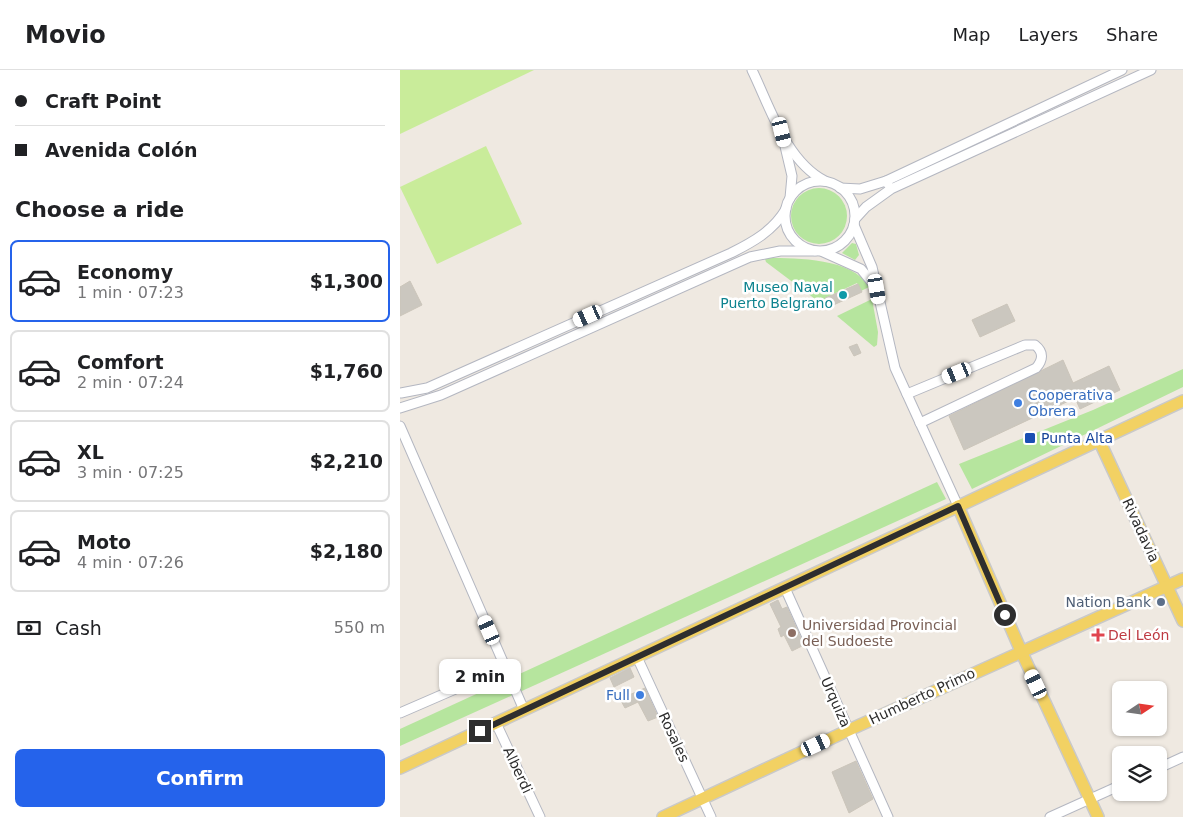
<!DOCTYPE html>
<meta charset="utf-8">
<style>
body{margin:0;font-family:"DejaVu Sans",sans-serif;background:#f2f2f2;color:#202124;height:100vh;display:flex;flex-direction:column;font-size:19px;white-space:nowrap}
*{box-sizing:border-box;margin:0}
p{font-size:16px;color:#757577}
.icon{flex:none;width:28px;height:28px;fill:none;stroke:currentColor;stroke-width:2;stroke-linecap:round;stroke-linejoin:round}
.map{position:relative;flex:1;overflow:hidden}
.details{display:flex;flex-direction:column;background:#fff;width:400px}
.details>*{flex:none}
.guide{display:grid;align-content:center;height:110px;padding:0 15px;background:#fff}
.needle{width:32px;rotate:77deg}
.controls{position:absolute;left:712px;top:611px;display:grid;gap:10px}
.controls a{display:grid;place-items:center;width:55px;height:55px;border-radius:8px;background:#fff;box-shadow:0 1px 4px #0004;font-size:25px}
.end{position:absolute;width:22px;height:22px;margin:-11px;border:6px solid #2e2e2e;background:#fff;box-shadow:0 0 0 2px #fff}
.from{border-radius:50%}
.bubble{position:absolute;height:35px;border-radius:8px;background:#fff;box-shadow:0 1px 4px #0004;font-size:16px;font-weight:800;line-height:35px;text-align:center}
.car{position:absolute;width:15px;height:30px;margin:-15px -8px;border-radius:6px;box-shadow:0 0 4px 1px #0007;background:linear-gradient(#fff 24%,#345 0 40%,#fff 0 76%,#345 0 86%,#fff 0)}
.guide b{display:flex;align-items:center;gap:18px;height:48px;font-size:19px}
.guide b+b{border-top:1px solid #e0e0e0}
.guide i{width:12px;height:12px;background:#202124}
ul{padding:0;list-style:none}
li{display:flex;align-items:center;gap:15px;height:82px;margin:0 10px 8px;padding:0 5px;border:2px solid #e0e0e0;border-radius:8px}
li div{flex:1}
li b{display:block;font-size:19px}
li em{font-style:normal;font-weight:800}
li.current{border-color:#2563eb}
li>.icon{width:45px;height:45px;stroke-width:1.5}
h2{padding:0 15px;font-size:22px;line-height:60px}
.pay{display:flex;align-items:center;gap:12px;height:55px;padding:0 15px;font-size:19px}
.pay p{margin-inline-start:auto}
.cta{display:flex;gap:10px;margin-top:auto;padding:10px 15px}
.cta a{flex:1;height:58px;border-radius:8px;background:#2563eb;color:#fff;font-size:20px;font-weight:800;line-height:58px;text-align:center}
header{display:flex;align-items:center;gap:30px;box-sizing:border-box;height:70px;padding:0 25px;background:#fff;border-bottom:1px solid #e0e0e0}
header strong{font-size:24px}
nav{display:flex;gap:28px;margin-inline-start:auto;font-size:18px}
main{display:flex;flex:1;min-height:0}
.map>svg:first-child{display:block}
</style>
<header>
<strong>Movio</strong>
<nav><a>Map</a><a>Layers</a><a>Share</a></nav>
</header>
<main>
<section class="details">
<div class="guide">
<b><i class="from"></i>Craft Point</b>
<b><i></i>Avenida Colón</b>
</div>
<h2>Choose a ride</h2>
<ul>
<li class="current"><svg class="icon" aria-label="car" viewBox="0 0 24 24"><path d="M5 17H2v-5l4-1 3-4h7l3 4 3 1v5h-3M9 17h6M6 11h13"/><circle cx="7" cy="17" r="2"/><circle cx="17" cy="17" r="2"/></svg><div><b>Economy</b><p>1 min · 07:23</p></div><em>$1,300</em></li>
<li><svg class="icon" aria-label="car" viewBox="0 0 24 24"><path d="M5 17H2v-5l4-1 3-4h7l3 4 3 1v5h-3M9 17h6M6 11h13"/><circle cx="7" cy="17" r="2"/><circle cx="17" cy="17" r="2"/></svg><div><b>Comfort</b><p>2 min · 07:24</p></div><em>$1,760</em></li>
<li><svg class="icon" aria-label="car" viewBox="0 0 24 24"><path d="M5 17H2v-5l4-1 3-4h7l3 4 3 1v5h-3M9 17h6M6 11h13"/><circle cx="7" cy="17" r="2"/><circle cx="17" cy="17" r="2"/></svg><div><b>XL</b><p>3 min · 07:25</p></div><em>$2,210</em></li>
<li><svg class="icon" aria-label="car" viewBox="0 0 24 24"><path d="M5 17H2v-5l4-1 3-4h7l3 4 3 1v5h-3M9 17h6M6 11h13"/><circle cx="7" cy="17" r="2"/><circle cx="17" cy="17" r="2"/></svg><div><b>Moto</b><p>4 min · 07:26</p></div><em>$2,180</em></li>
</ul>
<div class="pay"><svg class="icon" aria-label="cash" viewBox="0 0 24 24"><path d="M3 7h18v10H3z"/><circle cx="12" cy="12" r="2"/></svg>Cash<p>550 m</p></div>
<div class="cta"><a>Confirm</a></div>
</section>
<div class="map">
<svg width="783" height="747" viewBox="0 0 783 747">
<rect width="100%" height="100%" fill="#efe9e1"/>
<g fill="#b6e59e">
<circle cx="419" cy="146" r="28"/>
<polygon points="452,173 456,174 459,185 455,190 442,183"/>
<path d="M368,188C397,188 453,188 469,217L461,221L457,213L425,228L429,237L427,238L366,192L365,189Z"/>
<polygon points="472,229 478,262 477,275 474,277 437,246"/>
<polygon points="783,299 783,317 572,419 559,394 693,340"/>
<polygon points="537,412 546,429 0,676 0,659"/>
</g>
<g fill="#c9ec9a">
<polygon points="0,0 134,0 0,64"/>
<polygon points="86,76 122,154 37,194 0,117"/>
</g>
<g fill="#cbc7bf" stroke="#cbc5ba">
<polygon points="10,211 22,235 0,246 0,217"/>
<polygon points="458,214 462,222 429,237 425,228"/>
<polygon points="607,234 615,251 580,267 572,250"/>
<polygon points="457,274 461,283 454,286 449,277"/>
<polygon points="663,290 673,313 709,296 720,320 680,339 675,328 564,380 549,346"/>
<polygon points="378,530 382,539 387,537 404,575 392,581 384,565 381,567 378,559 381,557 370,534"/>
<polygon points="230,598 234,607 214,617 210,608"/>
<polygon points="245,618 258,647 248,651 238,632 225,638 220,629"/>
<polygon points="456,691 473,729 449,743 432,702"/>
</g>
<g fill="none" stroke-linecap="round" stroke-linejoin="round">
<defs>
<g id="minor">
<path d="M352,0C370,37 386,91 425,111"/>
<polyline points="384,72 392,106 390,128"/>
<polyline points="486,111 722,0"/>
<circle cx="420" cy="146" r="35"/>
<polyline points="440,118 460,119 486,111 488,114"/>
<polyline points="455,149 466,137 491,119 751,0"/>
<polyline points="454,155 472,197 495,298 558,436"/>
<polyline points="423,182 461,199 474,215"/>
<path d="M1,323L27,318L331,183C353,172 373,161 386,139"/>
<path d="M507,324L625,275H635C644,282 643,290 636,298L520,353"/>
<polyline points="0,338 41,325 350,187 380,181 415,181"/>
<polyline points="0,356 124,640"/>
<polyline points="385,518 488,747"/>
<polyline points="237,587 311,747"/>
<polyline points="0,643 106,597"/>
<polyline points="96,653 140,747"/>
<polyline points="759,698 783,687"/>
<polyline points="650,747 721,715"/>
</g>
<g id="major">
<polyline points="699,370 783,551"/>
<polyline points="558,436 621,581 698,747"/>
<polyline points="0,698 783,331"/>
<polyline points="263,747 449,660 783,509"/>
</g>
</defs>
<use href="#minor" stroke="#b4b7c1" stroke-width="11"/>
<use href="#major" stroke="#c9c9c9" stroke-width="14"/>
<use href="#minor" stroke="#fff" stroke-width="9"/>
<use href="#major" stroke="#f2d163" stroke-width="11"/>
</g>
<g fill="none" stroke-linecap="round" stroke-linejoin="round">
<polyline stroke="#2e2e2e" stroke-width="6" points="80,661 558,436 605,545"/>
</g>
<circle fill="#0f9aa8" stroke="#fff" stroke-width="2" cx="443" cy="225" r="5"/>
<g fill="#3f7fe0" stroke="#fff" stroke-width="2">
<circle cx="618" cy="333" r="5"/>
<circle cx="240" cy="625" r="5"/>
</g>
<rect fill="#1a4fb4" stroke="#fff" stroke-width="2" x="624" y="362" width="12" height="12" rx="2.5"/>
<circle fill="#5c6f8a" stroke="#fff" stroke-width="2" cx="761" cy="532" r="5"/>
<circle fill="#8d6e63" stroke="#fff" stroke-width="2" cx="392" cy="563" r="5"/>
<path fill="#e0444e" stroke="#fff" stroke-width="2" d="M695.5 557.5h5v5h5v5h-5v5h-5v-5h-5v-5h5z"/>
<g text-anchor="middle" stroke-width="5" stroke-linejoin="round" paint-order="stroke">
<g font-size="14" fill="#0d838f" stroke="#fff" text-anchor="end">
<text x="433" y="222">Museo Naval<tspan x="433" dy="16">Puerto Belgrano</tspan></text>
</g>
<g font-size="14" fill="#366cbe" stroke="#fff" text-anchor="start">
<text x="628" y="330">Cooperativa<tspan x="628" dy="16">Obrera</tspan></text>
<text x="230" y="630" text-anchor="end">Full</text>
</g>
<g font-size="14" fill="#164399" stroke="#fff" text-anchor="start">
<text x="641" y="373">Punta Alta</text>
</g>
<g font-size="14" fill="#2e2e2e" stroke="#fff">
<text transform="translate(741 460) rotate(65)" y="5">Rivadavia</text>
<text transform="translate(522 626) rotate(-25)" y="5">Humberto Primo</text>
<text transform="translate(436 632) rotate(66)" y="5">Urquiza</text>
<text transform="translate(274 667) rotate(65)" y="5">Rosales</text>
<text transform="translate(118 700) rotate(65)" y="5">Alberdi</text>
</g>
<g font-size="14" fill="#4e5e75" stroke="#fff" text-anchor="end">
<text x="751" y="537">Nation Bank</text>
</g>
<g font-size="14" fill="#785e54" stroke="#fff" text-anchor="start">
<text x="402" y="560">Universidad Provincial<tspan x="402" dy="16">del Sudoeste</tspan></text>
</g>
<g font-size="14" fill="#be3a42" stroke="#fff" text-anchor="start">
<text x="708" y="570">Del León</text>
</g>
</g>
</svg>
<div class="controls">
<a><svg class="needle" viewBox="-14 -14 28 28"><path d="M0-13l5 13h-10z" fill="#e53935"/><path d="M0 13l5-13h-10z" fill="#757577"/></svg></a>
<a><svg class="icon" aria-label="layers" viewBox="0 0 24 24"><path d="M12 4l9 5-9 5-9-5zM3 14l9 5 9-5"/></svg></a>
</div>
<i class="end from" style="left:605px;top:545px"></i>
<i class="end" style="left:80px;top:661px"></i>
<div class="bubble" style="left:39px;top:589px;width:82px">2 min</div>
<i class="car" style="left:382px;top:62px;rotate:166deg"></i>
<i class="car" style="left:477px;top:219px;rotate:170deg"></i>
<i class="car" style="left:188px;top:246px;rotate:246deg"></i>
<i class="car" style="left:557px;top:303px;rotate:248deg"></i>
<i class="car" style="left:89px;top:560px;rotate:336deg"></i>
<i class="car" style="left:636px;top:614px;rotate:335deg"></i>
<i class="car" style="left:416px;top:675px;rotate:65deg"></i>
</div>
</main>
